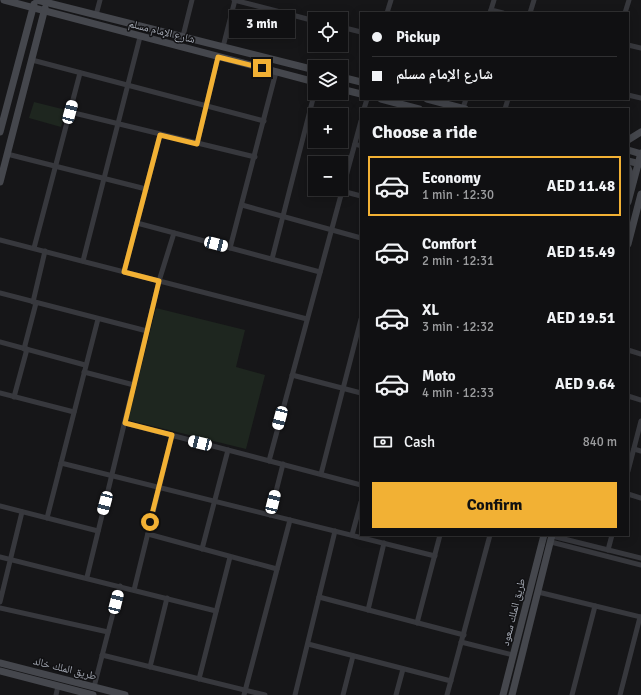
<!DOCTYPE html>
<meta charset="utf-8">
<style>
body{margin:0;font-family:Signika,"Noto Naskh Arabic",sans-serif;background:#19191b;color:#f1f3f6;height:100vh;display:flex;flex-direction:column;font-size:15px;white-space:nowrap}
*{box-sizing:border-box;margin:0}
p{font-size:13px;color:#9c9d9f}
.icon{flex:none;width:22px;height:22px;fill:none;stroke:currentColor;stroke-width:2;stroke-linecap:round;stroke-linejoin:round}
.map{position:relative;flex:1;overflow:hidden}
.panel{position:absolute;left:360px;top:108px;width:269px;height:428px;display:flex;flex-direction:column;background:#101012;border-radius:0px;box-shadow:0 2px 10px #0003,0 0 0 1px #303032}
.panel>*{flex:none}
.top-card{position:absolute;left:360px;top:12px;width:269px;height:88px;border-radius:0px;box-shadow:0 2px 10px #0003,0 0 0 1px #303032;display:grid;align-content:center;height:88px;padding:0 12px;background:#101012}
.buttons{position:absolute;left:308px;top:12px;display:grid;gap:8px}
.buttons a{display:grid;place-items:center;width:40px;height:40px;border-radius:0px;background:#101012;box-shadow:0 2px 10px #0003,0 0 0 1px #303032;font-size:20px}
.end{position:absolute;width:18px;height:18px;margin:-9px;border:5px solid #f2b134;background:#111;box-shadow:0 0 0 2px #111}
.from{border-radius:50%}
.bubble{position:absolute;height:28px;border-radius:0px;background:#101012;box-shadow:0 2px 10px #0003,0 0 0 1px #303032;font-size:13px;font-weight:700;line-height:28px;text-align:center}
.car{position:absolute;width:12px;height:24px;margin:-12px -6px;border-radius:5px;box-shadow:0 0 3px 1px #0007;background:linear-gradient(#fff 24%,#345 0 40%,#fff 0 76%,#345 0 86%,#fff 0)}
.top-card b{display:flex;align-items:center;gap:14px;height:38px;font-size:15px}
.top-card b+b{border-top:1px solid #303032}
.top-card i{width:10px;height:10px;background:#f1f3f6}
ul{padding:0;list-style:none}
li{display:flex;align-items:center;gap:12px;height:60px;margin:0 8px 6px;padding:0 4px;border:2px solid transparent;border-radius:0px}
li div{flex:1}
li b{display:block;font-size:15px}
li em{font-style:normal;font-weight:700}
li.selected{border-color:#f2b134}
li>.icon{width:36px;height:36px;stroke-width:1.5}
h2{padding:0 12px;font-size:18px;line-height:48px}
.pay{display:flex;align-items:center;gap:10px;height:44px;padding:0 12px;font-size:15px}
.pay p{margin-inline-start:auto}
.cta{display:flex;gap:8px;margin-top:auto;padding:8px 12px}
.cta a{flex:1;height:46px;border-radius:0px;background:#f2b134;color:#111;font-size:16px;font-weight:700;line-height:46px;text-align:center}
.map>svg:first-child{display:block}
</style>
<div class="map">
<svg width="641" height="695" viewBox="0 0 641 695">
<rect width="100%" height="100%" fill="#161618"/>
<g fill="#1e261f">
<polygon points="34,102 66,110 61,127 29,118"/>
<polygon points="156,308 245,330 236,367 265,375 246,449 128,420"/>
</g>
<g fill="none" stroke-linecap="round" stroke-linejoin="round">
<g stroke="#37383d" stroke-width="5">
<polyline points="234,0 315,21"/>
<polyline points="491,10 503,13"/>
<polyline points="387,13 391,0"/>
<polyline points="490,13 494,0"/>
<polyline points="530,13 534,0"/>
<polyline points="625,13 629,0"/>
<polyline points="96,15 100,0"/>
<polyline points="341,27 361,32"/>
<polyline points="183,36 192,0"/>
<polyline points="628,45 641,48"/>
<polyline points="223,47 235,0"/>
<polyline points="32,60 264,121"/>
<polyline points="628,95 641,98"/>
<polyline points="463,108 466,99"/>
<polyline points="364,109 367,99"/>
<polyline points="505,109 508,99"/>
<polyline points="70,112 255,157"/>
<polyline points="197,144 218,57"/>
<polyline points="355,144 361,146"/>
<polyline points="7,154 146,189"/>
<polyline points="342,191 361,196"/>
<polyline points="242,205 361,238"/>
<polyline points="137,223 320,272"/>
<polyline points="0,240 307,319"/>
<polyline points="34,248 80,73"/>
<polyline points="230,248 276,72"/>
<polyline points="272,259 315,91"/>
<polyline points="83,261 140,37"/>
<polyline points="124,272 160,135"/>
<polyline points="0,293 147,331"/>
<polyline points="33,302 45,251"/>
<polyline points="0,342 85,365"/>
<polyline points="24,349 36,303"/>
<polyline points="628,350 641,354"/>
<polyline points="84,372 134,385"/>
<polyline points="292,375 361,393"/>
<polyline points="0,393 74,412"/>
<polyline points="628,396 641,400"/>
<polyline points="14,397 27,349"/>
<polyline points="125,423 361,485"/>
<polyline points="634,449 641,451"/>
<polyline points="269,461 361,121"/>
<polyline points="61,463 435,556"/>
<polyline points="628,471 641,421"/>
<polyline points="321,474 361,319"/>
<polyline points="628,494 641,498"/>
<polyline points="0,506 98,531"/>
<polyline points="270,515 283,464"/>
<polyline points="47,518 98,319"/>
<polyline points="148,534 277,569"/>
<polyline points="352,535 361,502"/>
<polyline points="552,536 641,558"/>
<polyline points="551,542 641,565"/>
<polyline points="202,549 228,450"/>
<polyline points="608,550 612,535"/>
<polyline points="0,557 216,611"/>
<polyline points="87,577 159,281 174,233"/>
<polyline points="134,590 172,435"/>
<polyline points="538,592 641,617"/>
<polyline points="319,597 464,635"/>
<polyline points="0,602 22,512"/>
<polyline points="0,608 108,632"/>
<polyline points="368,610 384,543"/>
<polyline points="417,623 440,535"/>
<polyline points="461,642 513,655"/>
<polyline points="308,644 451,681"/>
<polyline points="102,655 265,695"/>
<polyline points="150,667 167,598"/>
<polyline points="199,679 230,557"/>
<polyline points="94,687 120,586"/>
<polyline points="56,695 58,686"/>
<polyline points="244,695 290,520"/>
<polyline points="295,695 335,531"/>
<polyline points="343,695 353,656"/>
<polyline points="396,695 403,669"/>
<polyline points="447,695 490,535"/>
<polyline points="572,695 595,606"/>
<polyline points="620,695 640,617"/>
</g>
<g stroke="#45474d" stroke-width="7">
<polyline points="4,0 315,82"/>
<polyline points="37,0 315,70"/>
<polyline points="341,77 361,82"/>
<polyline points="341,89 361,94"/>
<polyline points="381,99 419,109"/>
<polyline points="427,99 465,109"/>
<polyline points="0,132 34,4"/>
<polyline points="628,140 641,132"/>
<polyline points="628,150 641,154"/>
<polyline points="628,161 641,164"/>
<polyline points="628,168 633,181"/>
<polyline points="0,182 45,8"/>
<polyline points="628,202 641,153"/>
<polyline points="628,244 641,194"/>
<polyline points="0,663 125,695"/>
<polyline points="0,671 93,695"/>
<polyline points="503,695 544,535"/>
<polyline points="512,695 552,535"/>
</g>
</g>
<g fill="none" stroke-linecap="round" stroke-linejoin="round">
<polyline stroke="#f2b134" stroke-width="5" points="150,522 172,435 125,423 159,281 124,272 160,135 197,144 218,57 262,68"/>
</g>
<g text-anchor="middle" stroke-width="3" stroke-linejoin="round" paint-order="stroke">
<g font-size="11" fill="#a8adb8" stroke="#111113">
<text transform="translate(162 31) rotate(14)" y="4">شارع الإمام مسلم</text>
<text transform="translate(513 612) rotate(-76)" y="4">طريق الملك سعود</text>
<text transform="translate(65 668) rotate(14)" y="4">طريق الملك خالد</text>
</g>
</g>
</svg>
<div class="buttons">
<a><svg class="icon" aria-label="locate" viewBox="0 0 24 24"><circle cx="12" cy="12" r="6"/><path d="M12 2v4M12 18v4M2 12h4M18 12h4"/></svg></a>
<a><svg class="icon" aria-label="layers" viewBox="0 0 24 24"><path d="M12 4l9 5-9 5-9-5zM3 14l9 5 9-5"/></svg></a>
<a>+</a>
<a>−</a>
</div>
<i class="end from" style="left:150px;top:522px"></i>
<i class="end" style="left:262px;top:68px"></i>
<div class="bubble" style="left:229px;top:10px;width:66px">3 min</div>
<i class="car" style="left:70px;top:112px;rotate:15deg"></i>
<i class="car" style="left:216px;top:244px;rotate:105deg"></i>
<i class="car" style="left:280px;top:418px;rotate:195deg"></i>
<i class="car" style="left:200px;top:443px;rotate:284deg"></i>
<i class="car" style="left:273px;top:502px;rotate:14deg"></i>
<i class="car" style="left:105px;top:503px;rotate:195deg"></i>
<i class="car" style="left:116px;top:602px;rotate:14deg"></i>
<div class="top-card">
<b><i class="from"></i>Pickup</b>
<b><i></i>شارع الإمام مسلم</b>
</div>
<section class="panel">
<h2>Choose a ride</h2>
<ul>
<li class="selected"><svg class="icon" aria-label="car" viewBox="0 0 24 24"><path d="M5 17H2v-5l4-1 3-4h7l3 4 3 1v5h-3M9 17h6M6 11h13"/><circle cx="7" cy="17" r="2"/><circle cx="17" cy="17" r="2"/></svg><div><b>Economy</b><p>1 min · 12:30</p></div><em>AED 11.48</em></li>
<li><svg class="icon" aria-label="car" viewBox="0 0 24 24"><path d="M5 17H2v-5l4-1 3-4h7l3 4 3 1v5h-3M9 17h6M6 11h13"/><circle cx="7" cy="17" r="2"/><circle cx="17" cy="17" r="2"/></svg><div><b>Comfort</b><p>2 min · 12:31</p></div><em>AED 15.49</em></li>
<li><svg class="icon" aria-label="car" viewBox="0 0 24 24"><path d="M5 17H2v-5l4-1 3-4h7l3 4 3 1v5h-3M9 17h6M6 11h13"/><circle cx="7" cy="17" r="2"/><circle cx="17" cy="17" r="2"/></svg><div><b>XL</b><p>3 min · 12:32</p></div><em>AED 19.51</em></li>
<li><svg class="icon" aria-label="car" viewBox="0 0 24 24"><path d="M5 17H2v-5l4-1 3-4h7l3 4 3 1v5h-3M9 17h6M6 11h13"/><circle cx="7" cy="17" r="2"/><circle cx="17" cy="17" r="2"/></svg><div><b>Moto</b><p>4 min · 12:33</p></div><em>AED 9.64</em></li>
</ul>
<div class="pay"><svg class="icon" aria-label="cash" viewBox="0 0 24 24"><path d="M3 7h18v10H3z"/><circle cx="12" cy="12" r="2"/></svg>Cash<p>840 m</p></div>
<div class="cta"><a>Confirm</a></div>
</section>
</div>
